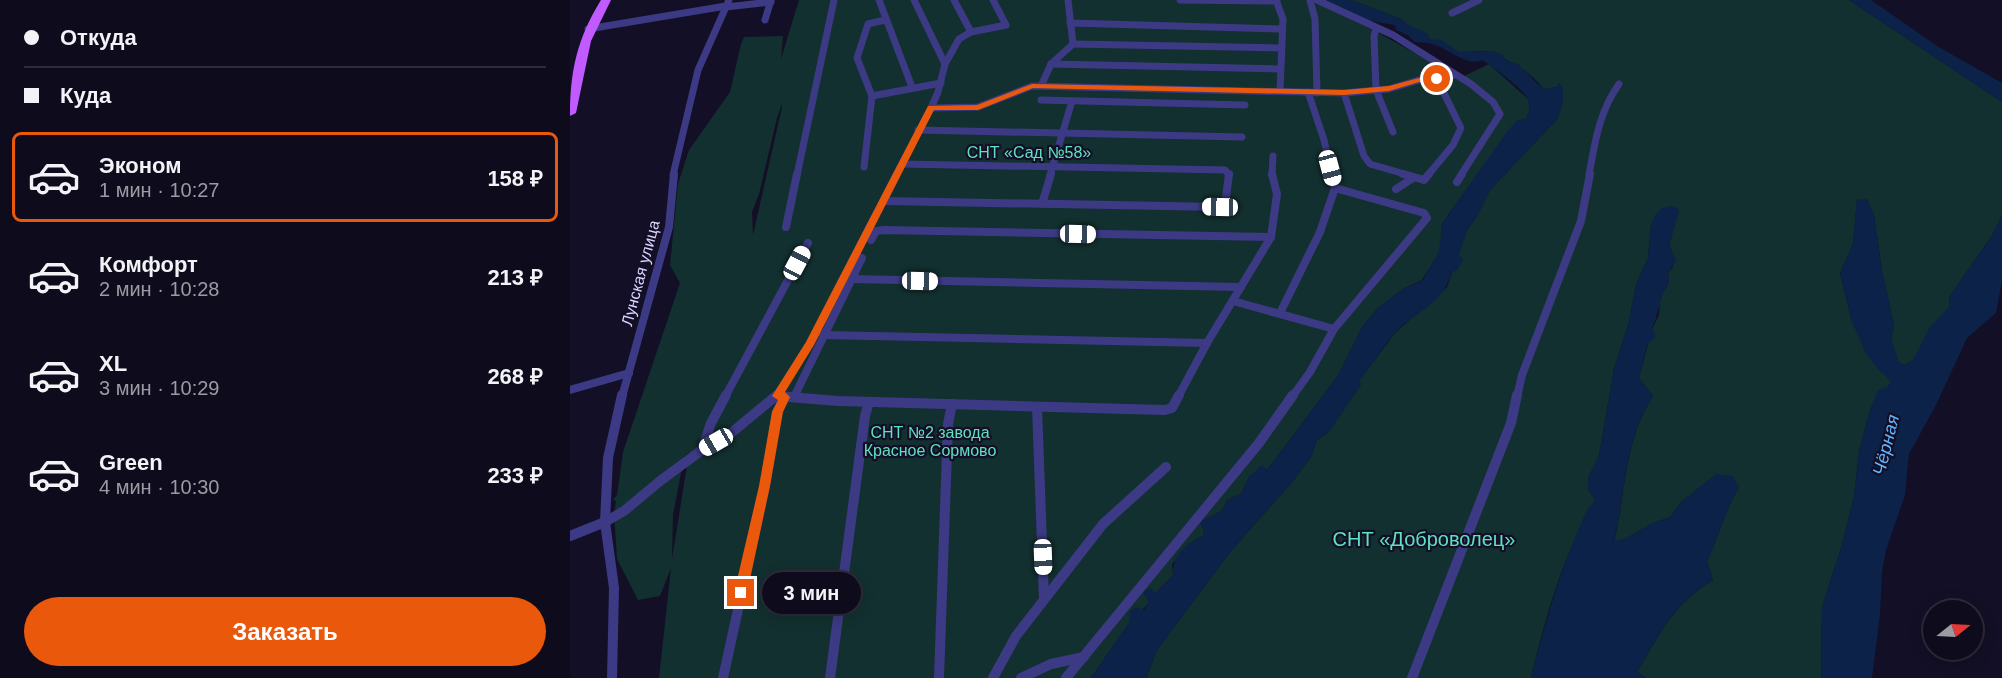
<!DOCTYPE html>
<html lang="ru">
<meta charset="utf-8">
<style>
body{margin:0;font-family:Helvetica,sans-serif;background:#171425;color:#f1f3f6;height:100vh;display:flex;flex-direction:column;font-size:22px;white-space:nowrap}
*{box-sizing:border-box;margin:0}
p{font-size:20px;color:#9b9ba3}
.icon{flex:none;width:33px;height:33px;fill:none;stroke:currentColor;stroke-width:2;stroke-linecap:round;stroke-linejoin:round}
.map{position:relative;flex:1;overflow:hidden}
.side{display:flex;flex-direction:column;background:#0e0b1c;width:570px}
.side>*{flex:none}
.guide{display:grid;align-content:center;height:132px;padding:0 24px;background:#0e0b1c}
.needle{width:39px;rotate:72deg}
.fabs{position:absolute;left:1353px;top:600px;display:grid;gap:12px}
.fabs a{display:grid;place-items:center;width:60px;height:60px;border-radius:50%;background:#0e0b1c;box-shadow:0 3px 15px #0003,0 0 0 2px #2e2b3b;font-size:30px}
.end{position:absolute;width:27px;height:27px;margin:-14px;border:8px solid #ea580c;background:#fff;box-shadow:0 0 0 3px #fff}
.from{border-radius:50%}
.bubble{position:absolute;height:42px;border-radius:21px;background:#0e0b1c;box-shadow:0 3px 15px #0003,0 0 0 2px #2e2b3b;font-size:20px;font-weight:600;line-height:42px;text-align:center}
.car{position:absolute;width:18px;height:36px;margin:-18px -9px;border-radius:8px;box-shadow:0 0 4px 2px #0007;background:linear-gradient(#fff 24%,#345 0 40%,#fff 0 76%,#345 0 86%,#fff 0)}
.guide b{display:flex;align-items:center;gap:21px;height:57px;font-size:22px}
.guide b+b{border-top:2px solid #2e2b3b}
.guide i{width:15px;height:15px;background:#f1f3f6}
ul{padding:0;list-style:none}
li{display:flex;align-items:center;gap:18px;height:90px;margin:0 12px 9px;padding:0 12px;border:3px solid transparent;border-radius:9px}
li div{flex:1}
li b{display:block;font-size:22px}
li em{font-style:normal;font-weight:600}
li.current{border-color:#ea580c}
li>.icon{width:54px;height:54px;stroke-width:1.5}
.cta{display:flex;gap:12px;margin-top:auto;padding:12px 24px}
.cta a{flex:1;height:69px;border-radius:36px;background:#ea580c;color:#fff;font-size:24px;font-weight:600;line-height:69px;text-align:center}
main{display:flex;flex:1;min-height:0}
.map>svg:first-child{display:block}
</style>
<main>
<section class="side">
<div class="guide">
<b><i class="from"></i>Откуда</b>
<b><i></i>Куда</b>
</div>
<ul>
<li class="current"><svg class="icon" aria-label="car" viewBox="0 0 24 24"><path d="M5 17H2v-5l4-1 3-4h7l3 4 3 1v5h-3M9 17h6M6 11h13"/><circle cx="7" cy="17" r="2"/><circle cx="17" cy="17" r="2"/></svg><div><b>Эконом</b><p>1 мин · 10:27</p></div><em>158 ₽</em></li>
<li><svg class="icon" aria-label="car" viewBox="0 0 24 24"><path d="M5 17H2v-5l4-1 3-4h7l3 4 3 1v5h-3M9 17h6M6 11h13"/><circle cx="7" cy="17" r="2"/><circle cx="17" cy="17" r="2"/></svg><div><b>Комфорт</b><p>2 мин · 10:28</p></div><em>213 ₽</em></li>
<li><svg class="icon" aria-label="car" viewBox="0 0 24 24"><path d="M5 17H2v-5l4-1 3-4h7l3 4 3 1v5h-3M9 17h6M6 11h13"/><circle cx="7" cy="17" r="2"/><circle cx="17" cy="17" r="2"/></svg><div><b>XL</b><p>3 мин · 10:29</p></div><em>268 ₽</em></li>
<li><svg class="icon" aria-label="car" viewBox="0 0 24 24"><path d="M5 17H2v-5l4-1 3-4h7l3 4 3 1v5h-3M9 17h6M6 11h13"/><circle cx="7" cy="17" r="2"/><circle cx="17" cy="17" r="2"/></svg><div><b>Green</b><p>4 мин · 10:30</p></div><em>233 ₽</em></li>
</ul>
<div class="cta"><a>Заказать</a></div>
</section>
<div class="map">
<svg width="1432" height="678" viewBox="0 0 1432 678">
<rect width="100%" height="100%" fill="#130f26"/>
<g fill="#12302f" fill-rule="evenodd">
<path d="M229,0H742L796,26L890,78L919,64L958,99L960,110L956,119L908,174L880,212L872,225L870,251L852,280L833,289L808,308L792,327L769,374L697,470L692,466L679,477L671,494L657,500L652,511L637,519L633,536L626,539L602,564L603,575L586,593L579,588L580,602L559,623L521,678H89L101,568L90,596L68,600L47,559L44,514L46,501L43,500L47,495L53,452L110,283L100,265L108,184L119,150L160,92L171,44L174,37L213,36L211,59ZM212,104V107L183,235L182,212L189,194L207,118ZM119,453L102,559L103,515L114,457Z"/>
<path d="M781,0H1279L1432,102V215L1423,234L1380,296L1379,307L1343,360L1335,365L1329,363L1321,339L1324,325L1312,271L1304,214L1287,200L1283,244L1270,273L1282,322L1308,369L1322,381L1301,407L1289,451L1284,497L1272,545L1252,607L1251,678H1077L1067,672C1090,634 1103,604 1143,580L1137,561C1149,537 1155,510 1169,487L1128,489L1112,501L1100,517L1081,524L1055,539L1044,542C1056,493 1054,440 1083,396L1069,378L1082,329L1089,315L1090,298L1099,282L1098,273L1103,267L1099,245L1105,223L1081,225L1078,258L1066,285L1059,322L1044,369L1029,456L1018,478V489L1026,501C991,558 977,614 961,678H576L587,650L660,552L722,482L741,457L747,440L759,432L789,381L825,333L877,287L897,230L906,218L920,190L988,118V87L973,89C959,68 941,65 923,51L889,52L857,38L854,32L837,25L831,19Z"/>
</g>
<g fill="#0c2248">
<path d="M752,0H781L831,19C839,27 850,28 859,35L858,39L864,40L869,39L889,52L923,51L933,55L935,60L948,64L973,89L987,87L989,83L993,87V103L988,118L920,190L906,218L897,230L889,254L893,259L888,270L882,272C870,308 849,308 826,332C813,346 802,365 790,380L791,385L759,432L747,440L741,457L722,482L660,552L587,650L576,678H521L559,623L560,611L567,607L574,610L579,602L573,593L579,588L586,593L603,575C602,556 616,543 633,536V529L629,521L652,511L657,500L671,494L679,477L692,465L697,470L769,374L792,327L808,308L833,289L853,280L869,251L872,225L880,212L937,132L947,120L956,119C959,112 961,107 958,100C954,89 923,67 912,60C898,67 881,51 868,46C860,43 852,42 844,42L839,36L826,30L825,25L800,21Z"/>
<polygon points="1279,0 1301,0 1367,46 1432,83 1432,102"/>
<polygon points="1287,199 1297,199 1304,214 1312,271 1324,325 1321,339 1329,363 1335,365 1343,360 1359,328 1379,307 1380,296 1423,234 1432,215 1432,281 1426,313 1397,338 1366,405 1339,454 1335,495 1316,550 1312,572 1310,614 1302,678 1251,678 1252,607 1272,545 1284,497 1289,451 1301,407 1308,390 1319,386 1321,381 1308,369 1296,354 1282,322 1270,273 1283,244"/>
<path d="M1100,206L1107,208L1109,212L1099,244L1106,261L1098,273L1099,282C1088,300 1090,311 1082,329L1086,336L1077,345L1069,378L1083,396C1054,439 1056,492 1044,541L1055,539L1081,524L1100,517L1112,501L1146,474L1163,476L1169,487C1155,510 1149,537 1137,561L1143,580C1103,603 1090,634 1067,672L1077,678H961C977,617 991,566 1018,508L1025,501L1018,489V478L1029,456L1044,369L1059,322L1066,285L1078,258L1081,225L1085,215L1092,208Z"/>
</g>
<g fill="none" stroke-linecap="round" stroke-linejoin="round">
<g stroke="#3d3a85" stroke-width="7">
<polyline points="309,0 342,87"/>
<polyline points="344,0 375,64 368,92 361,108"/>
<polyline points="384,0 401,32 436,25 423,0"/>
<polyline points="610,0 707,1"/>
<polyline points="706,0 713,19 710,91"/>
<polyline points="740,0 745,19 747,93"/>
<polyline points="747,0 823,35 901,84 923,102 930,114 891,175"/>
<polyline points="156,7 201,2"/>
<polyline points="882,13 909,0"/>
<polyline points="195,20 201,0"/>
<polyline points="500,23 711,29"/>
<polyline points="18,29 156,6"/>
<polyline points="806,29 804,36 806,90 823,132"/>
<polyline points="503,44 710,48"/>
<polyline points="375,64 389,39 401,32"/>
<polyline points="481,64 710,69"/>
<polyline points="471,86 481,64 503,44 498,0"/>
<polyline points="738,92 754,140 762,175"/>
<polyline points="774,93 794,156 800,164 838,175"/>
<polyline points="302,96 371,83"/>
<polyline points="471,100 675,105"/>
<polyline points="348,130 672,137"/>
<polyline points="332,164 655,170 659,175"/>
<polyline points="294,167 302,96 287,58 298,24 315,20"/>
<polyline points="103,175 128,70 159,0"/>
<polyline points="227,175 264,0"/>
<polyline points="326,175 361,108 408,107 462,86 774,93 819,89 849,80 885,75"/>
<polyline points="480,175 502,101"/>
<polyline points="702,175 703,156"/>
<polyline points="858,175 883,145 891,128 867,79"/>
<path d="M1019,175C1025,142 1029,112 1049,84"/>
</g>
<g stroke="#3d3a85" stroke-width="8">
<polyline points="833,174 854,180 859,174"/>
<polyline points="887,182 892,174"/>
<polyline points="826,189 843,178"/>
<polyline points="315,201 650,207 655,205 659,174"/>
<polyline points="472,204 481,174"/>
<polyline points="216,227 227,174"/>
<polyline points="301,240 306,231 314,230 701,237"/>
<polyline points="281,279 671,287"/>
<polyline points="663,301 764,329 740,372 722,397"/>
<polyline points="710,313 750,232 765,188 762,174"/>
<polyline points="764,329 857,218 854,213 765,188"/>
<polyline points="253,335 637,343"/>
<polyline points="0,390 59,373"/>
<polyline points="207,396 219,397"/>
<polyline points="52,397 99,227 104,174"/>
<polyline points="155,397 238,243"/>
<polyline points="206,397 239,345 327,174"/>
<polyline points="224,397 292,258"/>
<polyline points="608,397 637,343 701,237 707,194 702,174"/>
<polyline points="947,397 952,375 1011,221 1020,174"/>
</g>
<g stroke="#3d3a85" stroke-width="10">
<polyline points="207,396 268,401 595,410 602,408 609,395"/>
<polyline points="467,407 474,599"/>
<polyline points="132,450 141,423 156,395"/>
<polyline points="0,536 35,522 54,511 90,481 132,450 160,434 207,395"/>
<polyline points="42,678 44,588 35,522 38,458 52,395"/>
<polyline points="153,678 195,486 207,412 215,397"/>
<polyline points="260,678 295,416 299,402"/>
<polyline points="369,678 378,424 382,404"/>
<polyline points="423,678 446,636 533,524 596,467"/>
<polyline points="451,678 481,664 514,657"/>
<polyline points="496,678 689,443 723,395"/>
<polyline points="842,678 941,423 947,395"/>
</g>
<path fill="#c25bff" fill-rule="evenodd" d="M31,0H41L21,41L6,113L0,116C0,71 7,39 31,0Z"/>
</g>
<polygon fill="#ea580c" points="867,77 870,81 849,82 819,91 774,95 463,88 408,110 364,110 244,345 215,392 220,397 213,412 200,486 177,593 175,597 166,597 164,593 189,486 202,412 208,400 202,396 236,342 358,106 407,105 462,84 774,90 819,86 849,78"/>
<g text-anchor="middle" stroke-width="4.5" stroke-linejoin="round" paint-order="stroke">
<g font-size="16" fill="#5fe0c0" stroke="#130f26">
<text x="459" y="158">СНТ «Сад №58»</text>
<text x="360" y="438">СНТ №2 завода<tspan x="360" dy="18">Красное Сормово</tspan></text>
</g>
<g font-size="16" fill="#d9d4ff" stroke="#130f26">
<text transform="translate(70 273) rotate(-75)" y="6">Лунская улица</text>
</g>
<g font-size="18" font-style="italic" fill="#62b6ff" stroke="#130f26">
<text transform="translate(1316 445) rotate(-76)" y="6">Чёрная</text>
</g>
<g font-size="20" fill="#5fe0c0" stroke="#130f26">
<text x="854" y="546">СНТ «Доброволец»</text>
</g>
</g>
</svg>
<div class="fabs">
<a><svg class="needle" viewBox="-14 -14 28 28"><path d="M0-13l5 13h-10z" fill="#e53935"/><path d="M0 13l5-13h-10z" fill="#9b9ba3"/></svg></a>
</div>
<i class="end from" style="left:867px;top:79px"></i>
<i class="end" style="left:171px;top:593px"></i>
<div class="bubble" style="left:192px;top:572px;width:99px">3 мин</div>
<i class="car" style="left:760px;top:168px;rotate:165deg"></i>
<i class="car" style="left:650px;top:207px;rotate:271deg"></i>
<i class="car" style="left:508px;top:234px;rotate:91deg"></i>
<i class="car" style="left:227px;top:263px;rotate:28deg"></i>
<i class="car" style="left:350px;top:281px;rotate:91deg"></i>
<i class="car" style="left:146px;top:442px;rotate:240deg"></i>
<i class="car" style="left:473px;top:557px;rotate:178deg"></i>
</div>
</main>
